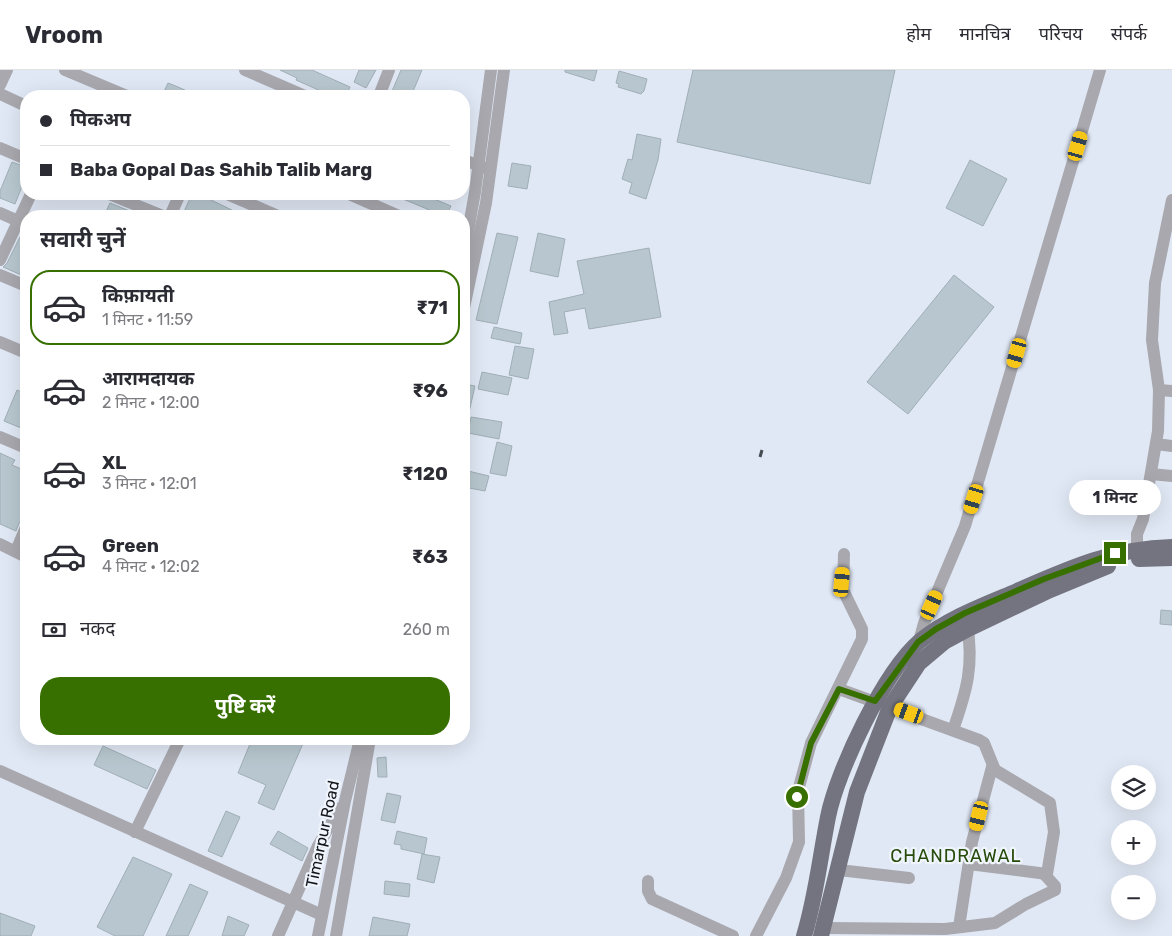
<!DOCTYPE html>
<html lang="hi">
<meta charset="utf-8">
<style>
body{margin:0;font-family:Rubik,"Noto Sans Devanagari",sans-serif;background:#f2f2f3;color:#2b2b33;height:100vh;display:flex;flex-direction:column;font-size:19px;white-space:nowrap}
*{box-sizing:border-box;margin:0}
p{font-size:16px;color:#7c7c81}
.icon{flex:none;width:28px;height:28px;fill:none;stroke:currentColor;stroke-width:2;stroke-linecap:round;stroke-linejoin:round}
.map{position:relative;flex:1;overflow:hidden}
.drawer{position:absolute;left:20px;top:140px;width:450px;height:535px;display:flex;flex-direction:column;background:#fff;border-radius:20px;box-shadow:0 5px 20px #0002}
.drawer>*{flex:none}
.top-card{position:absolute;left:20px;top:20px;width:450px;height:110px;border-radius:20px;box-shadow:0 5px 20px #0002;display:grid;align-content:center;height:110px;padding:0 20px;background:#fff}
.controls{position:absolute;left:1111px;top:695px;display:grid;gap:10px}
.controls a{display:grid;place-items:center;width:45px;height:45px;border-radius:50%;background:#fff;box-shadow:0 5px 20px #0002;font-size:25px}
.end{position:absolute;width:22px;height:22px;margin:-11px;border:6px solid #387000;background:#fff;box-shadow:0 0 0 2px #fff}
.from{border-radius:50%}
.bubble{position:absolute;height:35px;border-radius:18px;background:#fff;box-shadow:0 5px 20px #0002;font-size:16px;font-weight:700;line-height:35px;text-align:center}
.car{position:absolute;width:15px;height:30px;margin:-15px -8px;border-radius:6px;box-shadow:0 0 4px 1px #0007;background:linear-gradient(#f5c518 24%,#345 0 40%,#f5c518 0 76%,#345 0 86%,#f5c518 0)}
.top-card b{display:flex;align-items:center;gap:18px;height:48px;font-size:19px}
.top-card b+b{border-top:1px solid #e1e1e2}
.top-card i{width:12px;height:12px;background:#2b2b33}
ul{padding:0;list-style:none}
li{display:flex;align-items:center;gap:15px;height:75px;margin:0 10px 8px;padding:0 10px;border:2px solid transparent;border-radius:20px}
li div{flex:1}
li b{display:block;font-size:19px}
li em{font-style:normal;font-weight:700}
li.selected{border-color:#387000}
li>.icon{width:45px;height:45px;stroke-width:1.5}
h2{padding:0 20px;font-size:22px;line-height:60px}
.pay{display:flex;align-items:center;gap:12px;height:55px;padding:0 20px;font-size:19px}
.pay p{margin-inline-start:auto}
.button{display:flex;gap:10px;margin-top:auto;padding:10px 20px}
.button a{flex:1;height:58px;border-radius:20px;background:#387000;color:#fff;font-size:20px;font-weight:700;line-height:58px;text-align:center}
header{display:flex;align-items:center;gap:30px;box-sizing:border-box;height:70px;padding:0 25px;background:#fff;border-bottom:1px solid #e1e1e2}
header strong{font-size:24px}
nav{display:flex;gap:28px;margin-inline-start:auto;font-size:18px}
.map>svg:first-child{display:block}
</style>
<header>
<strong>Vroom</strong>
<nav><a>होम</a><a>मानचित्र</a><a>परिचय</a><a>संपर्क</a></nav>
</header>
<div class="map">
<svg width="1172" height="866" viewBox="0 0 1172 866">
<rect width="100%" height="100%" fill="#e0e8f5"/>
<g fill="#b8c7cf" stroke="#a0aeb6">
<polygon points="280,0 312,0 350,17 346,26 332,26 296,10 297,8"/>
<polygon points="359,0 376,0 366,18 354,12"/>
<polygon points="401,0 422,0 411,26 390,26"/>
<polygon points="565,0 597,0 594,11 565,2"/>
<polygon points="693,0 895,0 870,114 677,72"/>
<polygon points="619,1 647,9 644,21 641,24 618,17 619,14 616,13"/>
<polygon points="168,13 178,17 198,26 162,26"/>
<polygon points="637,64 661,69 658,90 646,129 629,123 632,113 622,109 628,89 632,90"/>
<polygon points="970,90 1007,109 983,156 946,138"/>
<polygon points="12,92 26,97 26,106 15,134 0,128 0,121"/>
<polygon points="512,93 531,96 527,119 508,116"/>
<polygon points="192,124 199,124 244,146 182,146"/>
<polygon points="391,124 422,124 451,136 446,146 444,146"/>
<polygon points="110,133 142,146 104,146"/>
<polygon points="497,163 518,167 497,254 476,250"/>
<polygon points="538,163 565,169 558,207 530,201"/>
<polygon points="20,167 26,170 26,207 3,197 7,193"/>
<polygon points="649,178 661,247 589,259 585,238 564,242 568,263 554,265 549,232 584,224 577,191"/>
<polygon points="954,205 994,237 908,344 867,312"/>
<polygon points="494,257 522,263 520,274 491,268"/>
<polygon points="515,276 534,279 528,309 509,305"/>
<polygon points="482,302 512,308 508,325 478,319"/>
<polygon points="464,314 475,316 467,351 464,351"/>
<polygon points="17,320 26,324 26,360 4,351"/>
<polygon points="471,347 502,352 499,369 468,363"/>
<polygon points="497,372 512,376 506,406 490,403"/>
<polygon points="0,383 15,390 12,395 26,401 26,446 19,453 16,461 0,454"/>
<polygon points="464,400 489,406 485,421 464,417"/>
<polygon points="1161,540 1172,541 1172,555 1160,554"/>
<polygon points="252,669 305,669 274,740 258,733 266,715 238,703"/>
<polygon points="103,676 156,700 147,719 94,695"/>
<polygon points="386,687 387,707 378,707 377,688"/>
<polygon points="387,723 401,726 395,753 381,750"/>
<polygon points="226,741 240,747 222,787 208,781"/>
<polygon points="278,761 308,778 302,791 270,774"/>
<polygon points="397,761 427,768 424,784 401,779 401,775 394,774"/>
<polygon points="422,784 440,787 434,813 417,809"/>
<polygon points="133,787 172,804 143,866 115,866 97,857"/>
<polygon points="385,811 410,814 409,827 384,824"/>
<polygon points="190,814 208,822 188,866 166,866"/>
<polygon points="0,843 35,856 31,866 0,866"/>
<polygon points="228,846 249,855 244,866 222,866"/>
<polygon points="373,847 410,854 407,866 369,866"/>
</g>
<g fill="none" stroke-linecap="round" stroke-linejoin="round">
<g stroke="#a8a8ae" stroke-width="12">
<polyline points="65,0 127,26"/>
<polyline points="245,0 305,26"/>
<polyline points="0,15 7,0"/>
<polyline points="0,24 26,36"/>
<polyline points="379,26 389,0"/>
<polyline points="0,78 26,89"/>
<polyline points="464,90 485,98"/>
<polyline points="109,124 163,146"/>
<polyline points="227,124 278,146"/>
<polyline points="349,124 399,146"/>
<polyline points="0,143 25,154"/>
<polyline points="170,146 180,124"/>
<polyline points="464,184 475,122 491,0"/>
<polyline points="0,190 31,124"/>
<polyline points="0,205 26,216"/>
<polyline points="464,238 486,133 504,0"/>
<polyline points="0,272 26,283"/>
<polyline points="1159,320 1172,321"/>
<polyline points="0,367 26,378"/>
<polyline points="1156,374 1172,376"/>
<polyline points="1151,404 1172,406"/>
<polyline points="0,474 26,487"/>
<polyline points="16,481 26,457"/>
<polyline points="1137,489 1137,464 1143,449 1158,361 1159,320 1152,270 1155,213 1172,130"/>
<polyline points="918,575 924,553 965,456 1100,0"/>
<polyline points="839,619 979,670 984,673 995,700 1050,733 1054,762 1047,804 969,794"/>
<path d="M953,660C967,620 974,596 967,553"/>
<polyline points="0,701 322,845"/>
<polyline points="135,762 180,669"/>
<polyline points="839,800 909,808"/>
<polyline points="648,811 648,821 652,829 733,866"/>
<polyline points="959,857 972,772 992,697"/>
<polyline points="824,858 945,859 995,853 1026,834 1055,820 1055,816 1045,805"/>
<polyline points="278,866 318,776 340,738"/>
<polyline points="318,866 345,731 360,669"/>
<polyline points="336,866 370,669"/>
<polyline points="756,866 786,808 799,772 798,721 811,673 862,569 862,559 843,520 844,484"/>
</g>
<g stroke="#73747f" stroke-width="16">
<polyline points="1139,489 1172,488"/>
<path d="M804,866C816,827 820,787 828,747C837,701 884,602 920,571C948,548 984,535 1017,521C1072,497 1111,479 1172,477"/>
<polyline points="821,866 857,722 890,637 919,593 944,572 968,559 1050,520 1108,496"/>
</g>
<polyline stroke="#474c52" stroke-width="3" stroke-dasharray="8 4" stroke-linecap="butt" points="760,387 762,380"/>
</g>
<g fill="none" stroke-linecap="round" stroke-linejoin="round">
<polyline stroke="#387000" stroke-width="6" points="797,727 811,673 839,619 875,631 918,572 936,559 965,543 1044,509 1115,483"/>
</g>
<g text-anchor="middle" stroke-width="4.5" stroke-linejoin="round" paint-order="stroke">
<g font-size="16" fill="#111418" stroke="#f0f5fd">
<text transform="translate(322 764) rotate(-78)" y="6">Timarpur Road</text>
</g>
<g font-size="18" letter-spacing="1" fill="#274b0b" stroke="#f0f5fd">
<text x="956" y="792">CHANDRAWAL</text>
</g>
</g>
</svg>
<div class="controls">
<a><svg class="icon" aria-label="layers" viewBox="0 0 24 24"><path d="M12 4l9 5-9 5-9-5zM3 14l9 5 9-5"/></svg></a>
<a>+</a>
<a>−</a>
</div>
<i class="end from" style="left:797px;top:727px"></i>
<i class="end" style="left:1115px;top:483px"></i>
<div class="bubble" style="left:1069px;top:410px;width:92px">1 मिनट</div>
<i class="car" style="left:1078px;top:76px;rotate:16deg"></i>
<i class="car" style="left:1017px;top:283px;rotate:196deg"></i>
<i class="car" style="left:974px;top:429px;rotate:197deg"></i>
<i class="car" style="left:842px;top:512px;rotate:5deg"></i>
<i class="car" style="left:932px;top:535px;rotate:24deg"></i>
<i class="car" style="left:909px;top:643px;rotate:290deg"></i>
<i class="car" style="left:979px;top:746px;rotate:194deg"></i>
<div class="top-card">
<b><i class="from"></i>पिकअप</b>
<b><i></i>Baba Gopal Das Sahib Talib Marg</b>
</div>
<section class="drawer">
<h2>सवारी चुनें</h2>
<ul>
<li class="selected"><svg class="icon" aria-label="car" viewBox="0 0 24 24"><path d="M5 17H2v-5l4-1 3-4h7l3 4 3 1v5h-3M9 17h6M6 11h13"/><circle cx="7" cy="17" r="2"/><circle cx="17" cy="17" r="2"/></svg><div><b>किफ़ायती</b><p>1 मिनट · 11:59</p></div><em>₹71</em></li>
<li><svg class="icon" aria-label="car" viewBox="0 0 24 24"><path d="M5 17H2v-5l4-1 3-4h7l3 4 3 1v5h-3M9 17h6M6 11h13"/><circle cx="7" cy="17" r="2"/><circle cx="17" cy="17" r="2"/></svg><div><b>आरामदायक</b><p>2 मिनट · 12:00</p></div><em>₹96</em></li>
<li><svg class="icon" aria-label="car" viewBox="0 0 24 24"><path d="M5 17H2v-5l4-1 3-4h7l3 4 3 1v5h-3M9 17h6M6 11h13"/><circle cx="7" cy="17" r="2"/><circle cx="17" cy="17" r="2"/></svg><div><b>XL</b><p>3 मिनट · 12:01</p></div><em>₹120</em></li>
<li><svg class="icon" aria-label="car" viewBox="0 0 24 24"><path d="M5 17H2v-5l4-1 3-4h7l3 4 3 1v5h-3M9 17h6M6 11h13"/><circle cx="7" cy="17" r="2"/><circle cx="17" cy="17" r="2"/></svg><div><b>Green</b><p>4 मिनट · 12:02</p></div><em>₹63</em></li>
</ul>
<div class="pay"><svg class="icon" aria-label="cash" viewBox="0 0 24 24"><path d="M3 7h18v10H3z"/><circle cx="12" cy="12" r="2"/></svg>नकद<p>260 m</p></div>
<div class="button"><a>पुष्टि करें</a></div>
</section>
</div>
